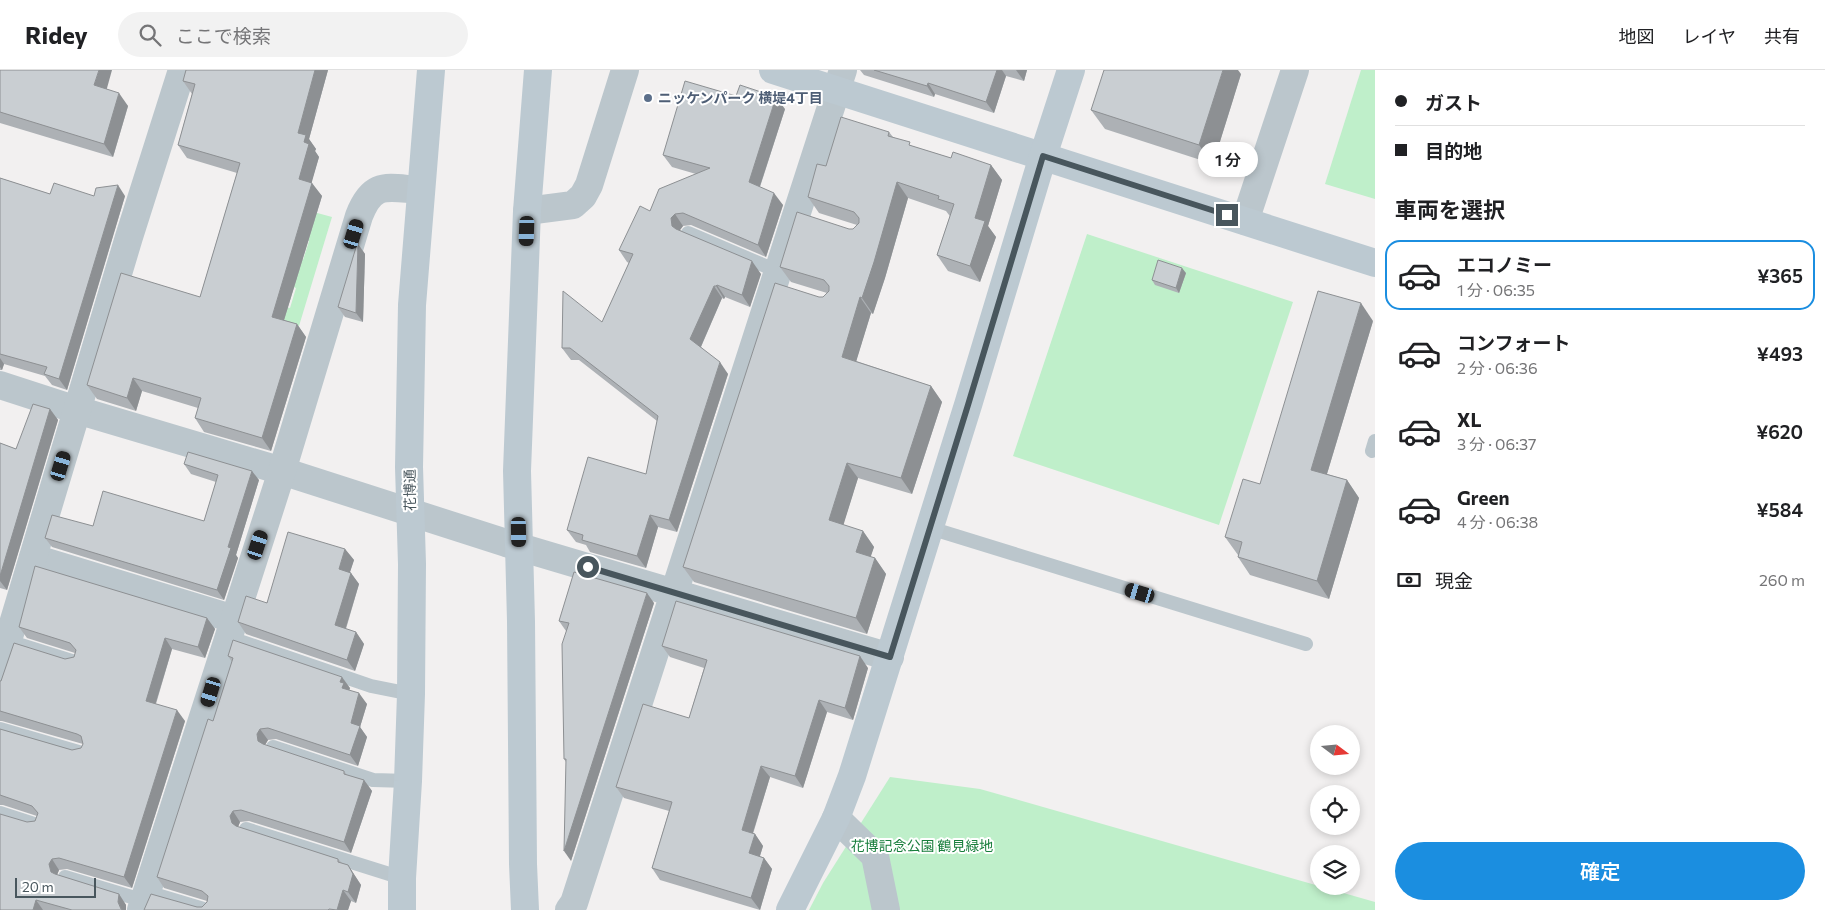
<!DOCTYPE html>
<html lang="ja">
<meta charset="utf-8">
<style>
body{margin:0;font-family:Commissioner,"Noto Sans JP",sans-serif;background:#f2f2f2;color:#202124;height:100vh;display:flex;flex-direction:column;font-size:19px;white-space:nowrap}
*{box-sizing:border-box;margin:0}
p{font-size:16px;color:#757577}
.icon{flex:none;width:28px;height:28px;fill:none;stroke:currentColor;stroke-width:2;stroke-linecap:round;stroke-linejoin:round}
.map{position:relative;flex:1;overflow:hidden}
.panel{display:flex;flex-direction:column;background:#fff;width:450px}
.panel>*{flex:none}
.banner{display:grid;align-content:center;height:110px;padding:0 20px;background:#fff}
.needle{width:32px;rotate:106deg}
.fabs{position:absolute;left:1310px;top:655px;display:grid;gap:10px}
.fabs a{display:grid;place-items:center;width:50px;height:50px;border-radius:50%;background:#fff;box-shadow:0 2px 8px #0003;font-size:25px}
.scale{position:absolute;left:15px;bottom:12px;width:81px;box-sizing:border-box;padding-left:5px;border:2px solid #48565d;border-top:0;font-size:14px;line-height:18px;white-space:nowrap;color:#48565d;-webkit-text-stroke:4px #fff;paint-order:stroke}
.end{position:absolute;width:22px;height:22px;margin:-11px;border:6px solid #48565d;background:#fff;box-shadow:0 0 0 2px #fff}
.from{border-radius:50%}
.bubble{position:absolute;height:35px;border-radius:18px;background:#fff;box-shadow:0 2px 8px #0003;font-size:16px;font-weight:600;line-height:35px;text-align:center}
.car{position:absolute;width:15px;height:30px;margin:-15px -8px;border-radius:6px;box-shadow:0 0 4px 1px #0007;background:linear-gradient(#222 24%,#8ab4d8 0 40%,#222 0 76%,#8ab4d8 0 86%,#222 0)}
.banner b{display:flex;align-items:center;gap:18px;height:48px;font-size:19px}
.banner b+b{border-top:1px solid #e0e0e0}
.banner i{width:12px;height:12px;background:#202124}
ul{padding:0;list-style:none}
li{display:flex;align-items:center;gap:15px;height:70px;margin:0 10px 8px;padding:0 10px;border:2px solid transparent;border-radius:15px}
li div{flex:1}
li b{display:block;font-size:19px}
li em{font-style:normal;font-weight:600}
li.selected{border-color:#1b8ee0}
li>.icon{width:45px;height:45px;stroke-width:1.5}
h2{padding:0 20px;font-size:22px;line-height:60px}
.pay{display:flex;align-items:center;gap:12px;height:55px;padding:0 20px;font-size:19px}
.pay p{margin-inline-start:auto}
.action{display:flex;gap:10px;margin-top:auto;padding:10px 20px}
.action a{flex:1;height:58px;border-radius:30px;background:#1b8ee0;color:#fff;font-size:20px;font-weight:600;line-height:58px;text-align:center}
header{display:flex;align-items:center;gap:30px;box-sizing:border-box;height:70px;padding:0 25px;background:#fff;border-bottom:1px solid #e0e0e0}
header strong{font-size:24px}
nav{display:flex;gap:28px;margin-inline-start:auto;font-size:18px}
.search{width:350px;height:45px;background:#f2f2f2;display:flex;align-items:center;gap:12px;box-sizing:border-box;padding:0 18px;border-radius:28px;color:#757577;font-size:19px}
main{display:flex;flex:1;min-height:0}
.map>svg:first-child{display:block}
</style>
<header>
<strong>Ridey</strong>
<div class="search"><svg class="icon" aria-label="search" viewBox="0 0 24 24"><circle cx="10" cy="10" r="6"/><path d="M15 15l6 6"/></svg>ここで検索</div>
<nav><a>地図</a><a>レイヤ</a><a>共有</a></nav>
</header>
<main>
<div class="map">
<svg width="1375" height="840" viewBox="0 0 1375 840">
<rect width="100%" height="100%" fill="#f2f0f0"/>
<g fill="#bfefca">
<polygon points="1361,0 1375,0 1375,129 1325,114"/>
<polygon points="310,141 332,147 299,256 278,250 282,236 290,238 296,218 288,215 296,188 303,190 309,171 302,168"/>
<polygon points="1087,164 1293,232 1219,455 1013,386"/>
<polygon points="890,707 980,719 1375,832 1375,840 809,840 823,813"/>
</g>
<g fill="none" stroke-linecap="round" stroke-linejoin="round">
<g stroke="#bbc6cc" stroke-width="14">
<polyline points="688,163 777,201"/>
<polyline points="1372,381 1375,371"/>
<polyline points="930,458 1306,574"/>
<polyline points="228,567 371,616 411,624"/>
<polyline points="8,571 75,592"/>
<polyline points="0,659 82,683"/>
<polyline points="273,677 373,710 408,711"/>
<polyline points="0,743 37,755"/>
<polyline points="246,759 402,808"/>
<polyline points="65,807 145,831"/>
<polyline points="147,822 207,840"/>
</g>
<g stroke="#bbc6cc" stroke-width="28">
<polyline points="527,141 573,135 583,126 589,115 625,0"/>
<polyline points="1245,151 1295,0"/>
<polyline points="0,315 77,340 282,401 506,473 890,587"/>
<polyline points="33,488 234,549"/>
<polyline points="0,597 129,167 182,0"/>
<polyline points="836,748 875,786 886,840"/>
<path d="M141,840L282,401L359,146C373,110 387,118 421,120"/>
<polyline points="569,840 574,833 843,0"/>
</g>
<g stroke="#bcc9d1" stroke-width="28">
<polyline points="773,0 1375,193"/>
<polyline points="402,840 402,808 408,711 411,624 412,494 409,397 412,235 431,0"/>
<polyline points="525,840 523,794 521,551 517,401 527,141 538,0"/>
<polyline points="790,840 836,748 852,706 968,335 1043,86 1071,0"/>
</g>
</g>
<g fill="#adb1b5">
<polygon points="0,0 107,19 128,36 113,87 0,53"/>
<polygon points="186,0 328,0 309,69 316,79 315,81 319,87 311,113 322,126 284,250 297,254 306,267 271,381 204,362 195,348 198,338 142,321 136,341 97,329 87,315 200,227 237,103 187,88 178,75 192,24 183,11"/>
<polygon points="860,0 1027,0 1024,11 1006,6 994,43 935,24 934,27 864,5"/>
<polygon points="1241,4 1213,94 1105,59 1091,40"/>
<polygon points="785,39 760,117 783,135 766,187 691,155 683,156 680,160 761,204 750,237 725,227 724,229 722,228 701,277 728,304 677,462 658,457 646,498 590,482 586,475 576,472 567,460 646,404 657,351 579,290 571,290 562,278 602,252 629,193 627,192 619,180 650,141 696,104 672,97 663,85"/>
<polygon points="889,62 893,67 912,76 951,88 991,95 1002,110 988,156 996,167 980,212 948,201 937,185 950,146 949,145 946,141 908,128 885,208 873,244 871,243 856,291 931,316 942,332 912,424 858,408 843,455 863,461 874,477 870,487 875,488 886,504 867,564 694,512 683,497 819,227 823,227 827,223 791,212 780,197 853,159 857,155 819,143 808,127 826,96"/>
<polygon points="0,108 50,124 94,126 125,126 67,320 52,315 45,306 4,294 2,300 0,300"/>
<polygon points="358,174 365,184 363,252 345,247 338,237"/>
<polygon points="1186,203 1179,223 1155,215 1152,210"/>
<polygon points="1373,251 1327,404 1347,410 1359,428 1329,529 1250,505 1238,487 1238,485 1225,467 1260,414"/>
<polygon points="50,339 58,350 7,520 0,518 0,373 16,379"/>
<polygon points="184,394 259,410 236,485 238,488 224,530 52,477 45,468 93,456 204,451 216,412 191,404"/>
<polygon points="345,479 354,490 350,502 359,514 346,559 356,562 364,574 355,601 246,564 238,552"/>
<polygon points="654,533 571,791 566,692 564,689 566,561 559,551"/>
<polygon points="207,548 215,559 205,588 172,579 156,634 185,651 132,818 67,799 59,800 57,805 119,824 126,835 126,840 0,840 27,752 35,751 37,746 3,735 0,735 0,659 72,680 81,678 83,674 2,651 0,651 0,611 74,587 75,583 27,568 19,557"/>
<polygon points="662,576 868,598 853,650 827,642 803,718 770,707 753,764 755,764 763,776 760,786 764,788 772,799 760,840 660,810 652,798 669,741 624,728 616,717 689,648 704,598 670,587"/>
<polygon points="228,586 350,618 349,620 367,634 360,657 367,667 358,696 276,669 268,670 265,675 344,701 347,705 364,710 372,721 351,783 249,751 240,752 238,757 338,789 342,793 348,795 361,815 356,833 351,831 348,840 144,840 202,837 207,832 207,831 164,818 157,807 213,651 232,592"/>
</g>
<g fill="#8d9093">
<polygon points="99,0 112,0 104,29 94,15"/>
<polygon points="315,0 328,0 309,69 316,79 315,81 319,87 309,122 299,109 298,63"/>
<polygon points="997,0 1002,0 1006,6 994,43 986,32"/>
<polygon points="1016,0 1027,0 1024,11"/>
<polygon points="1223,0 1238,0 1241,4 1213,94 1199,75"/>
<polygon points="928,13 935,24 934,27 927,16"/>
<polygon points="119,23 128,36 113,87 104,74"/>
<polygon points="776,27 785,39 757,125 749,112"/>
<polygon points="991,95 1002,110 988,156 996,167 980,212 970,196 975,148"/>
<polygon points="897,112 908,128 885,208 873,244 862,228"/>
<polygon points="312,113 322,126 281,260 272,247"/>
<polygon points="118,115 125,126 67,320 59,309"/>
<polygon points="774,123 783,135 766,187 758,175"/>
<polygon points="675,144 683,156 680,160 681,168 672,156 671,148"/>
<polygon points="358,174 365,184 363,252 356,243"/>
<polygon points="752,191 761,204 750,237 742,225"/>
<polygon points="1182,198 1186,203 1179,223 1176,218"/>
<polygon points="717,215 725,227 724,229 716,216"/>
<polygon points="714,216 722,228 699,281 690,269"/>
<polygon points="860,227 871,243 853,302 842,287"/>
<polygon points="1361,233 1373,251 1323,417 1311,400"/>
<polygon points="297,254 306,267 271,381 262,368"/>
<polygon points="0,288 4,294 2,300 0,297"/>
<polygon points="720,292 728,304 677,462 669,450"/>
<polygon points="133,308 142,321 136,341 127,328"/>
<polygon points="931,316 942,332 912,424 901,408"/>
<polygon points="50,339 58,350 7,520 0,511 0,506"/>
<polygon points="847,393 858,408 840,466 829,450"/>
<polygon points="252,401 259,410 236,485 238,488 224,530 217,520 228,477"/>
<polygon points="1347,410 1359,428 1329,529 1317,511"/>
<polygon points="650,445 658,457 646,498 637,486"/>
<polygon points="863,461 874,477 867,498 856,482"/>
<polygon points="345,479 354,490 347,511 339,499"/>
<polygon points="875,488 886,504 867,564 856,548"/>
<polygon points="351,503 359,514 343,567 335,555"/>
<polygon points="647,523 654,533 571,791 564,781"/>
<polygon points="207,548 215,559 205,588 198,577"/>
<polygon points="356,562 364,574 355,601 347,590"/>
<polygon points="165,568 172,579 153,642 146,631"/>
<polygon points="860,586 868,598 853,650 845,638"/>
<polygon points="342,607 350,618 349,621 342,618 340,612"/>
<polygon points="359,623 367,634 360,657 367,667 358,696 350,685 351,653"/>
<polygon points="819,630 827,642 803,718 795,706"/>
<polygon points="177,640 185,651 132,818 124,807"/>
<polygon points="260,659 268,670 265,675 266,682 258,671 257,664"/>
<polygon points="761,696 770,707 750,772 742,760"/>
<polygon points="364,710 372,721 351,783 344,772"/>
<polygon points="233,741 240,752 238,757 239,765 232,753 230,746"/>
<polygon points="755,764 763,776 757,795 749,783"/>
<polygon points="764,788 772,799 760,840 751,828"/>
<polygon points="52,789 59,800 57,805 51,802 49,794"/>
<polygon points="348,795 361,815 356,833 348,822"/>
<polygon points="343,820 351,831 348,840 337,840"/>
<polygon points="119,824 126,835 126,840 122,840 118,832"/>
<polygon points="36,830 43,840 33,840"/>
</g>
<g fill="#c9ced2" stroke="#8d9093">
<polygon points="0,0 99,0 94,15 119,23 104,74 0,42"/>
<polygon points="186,0 315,0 298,63 306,65 304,72 309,74 299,109 312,113 272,247 297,254 262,368 195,348 201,328 133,308 127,328 87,315 121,203 200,227 240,93 178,75 195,14 183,11"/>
<polygon points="874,0 997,0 986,32 928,13 927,16"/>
<polygon points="1104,0 1223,0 1199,75 1091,40"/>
<polygon points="685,11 736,26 740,15 776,27 749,112 774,123 758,175 683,143 675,144 671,148 672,156 676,159 752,191 742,225 717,215 716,216 714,216 690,269 720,292 669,450 650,445 637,486 582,470 583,465 567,460 588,387 646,404 658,346 570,278 562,278 563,221 602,252 633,184 619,180 640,136 650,141 659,119 710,98 663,85"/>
<polygon points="841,47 889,62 888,66 910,72 909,75 951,88 953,82 991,95 975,148 985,151 970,196 937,185 954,134 938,129 939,126 897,112 874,192 862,228 860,227 842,287 931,316 901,408 847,393 829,450 863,461 856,482 875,488 856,548 683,497 775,213 819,227 823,227 829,221 829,216 824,210 780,197 797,142 849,159 853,159 859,153 859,148 854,142 808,127 817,94 826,96"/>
<polygon points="0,108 50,124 54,113 94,126 96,118 118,115 59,309 44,304 47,297 0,284"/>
<polygon points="357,174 358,174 356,243 338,237"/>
<polygon points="1158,190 1182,198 1176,218 1152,210"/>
<polygon points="1318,221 1361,233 1311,400 1347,410 1317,511 1238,487 1242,472 1225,467 1243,409 1260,414"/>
<polygon points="33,334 50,339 0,506 0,373 16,379"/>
<polygon points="188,382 252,401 228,477 231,478 217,520 45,468 52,445 93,456 103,421 204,451 218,405 184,394"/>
<polygon points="288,462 345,479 339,499 351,503 335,555 356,562 347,590 238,552 246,526 267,533"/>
<polygon points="35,496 207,548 198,577 165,568 146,631 177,640 124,807 59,788 52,789 49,794 51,802 55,804 119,824 118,832 121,839 123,840 72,840 36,830 33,840 0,840 0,744 27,752 35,751 38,743 32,736 0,725 0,659 72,680 81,678 83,674 81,666 77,664 0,641 0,611 1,611 14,573 65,589 74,587 76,580 70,573 19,557"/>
<polygon points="574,502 647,523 564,781 566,689 564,689 562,574 569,553 559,551"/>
<polygon points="676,531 860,586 845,638 819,630 795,706 761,696 742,760 755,764 749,783 764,788 751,828 652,798 672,732 616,717 643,634 689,648 707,590 662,576"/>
<polygon points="233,570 342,607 340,612 344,613 342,618 359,623 351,653 360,656 350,685 268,658 260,659 257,664 258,671 263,674 344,701 344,704 364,710 344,772 241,740 233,741 230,746 232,753 236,756 338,789 338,792 348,795 353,804 348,822 343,820 337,840 329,839 328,840 144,840 151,824 197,837 202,837 207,832 208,826 202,821 157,807 208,649 213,651 233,588 228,586"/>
</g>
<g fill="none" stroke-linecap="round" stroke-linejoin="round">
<polyline stroke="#48565d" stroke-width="6" points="588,497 890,587 968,335 1043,86 1227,145"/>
</g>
<circle fill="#5c6f8a" stroke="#fff" stroke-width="2" cx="648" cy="28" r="5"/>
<g text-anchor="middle" stroke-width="4" stroke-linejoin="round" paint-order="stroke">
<g font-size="14" font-weight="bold" fill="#4e5e75" stroke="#fff" text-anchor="start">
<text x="658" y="33">ニッケンパーク 横堤4丁目</text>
</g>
<g font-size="14" fill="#48565d" stroke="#fff">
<text transform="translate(410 420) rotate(-91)" y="5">花博通</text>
</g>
<g font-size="14" fill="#187e3c" stroke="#fff">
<text x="922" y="781">花博記念公園 鶴見緑地</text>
</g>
</g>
</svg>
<div class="fabs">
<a><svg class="needle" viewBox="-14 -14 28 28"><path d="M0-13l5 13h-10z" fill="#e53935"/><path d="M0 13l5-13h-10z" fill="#757577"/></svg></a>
<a><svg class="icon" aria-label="locate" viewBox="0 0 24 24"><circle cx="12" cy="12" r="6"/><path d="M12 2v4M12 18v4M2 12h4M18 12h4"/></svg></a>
<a><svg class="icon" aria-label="layers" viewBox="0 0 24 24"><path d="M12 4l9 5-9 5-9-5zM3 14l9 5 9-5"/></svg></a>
</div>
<div class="scale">20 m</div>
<i class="end from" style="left:588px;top:497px"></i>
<i class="end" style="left:1227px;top:145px"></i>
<div class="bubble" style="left:1198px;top:72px;width:60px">1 分</div>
<i class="car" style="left:527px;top:161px;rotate:182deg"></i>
<i class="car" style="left:354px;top:164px;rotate:17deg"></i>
<i class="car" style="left:61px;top:396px;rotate:17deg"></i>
<i class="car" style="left:519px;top:462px;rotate:179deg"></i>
<i class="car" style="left:258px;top:475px;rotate:18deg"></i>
<i class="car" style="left:1140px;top:523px;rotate:287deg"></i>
<i class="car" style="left:211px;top:622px;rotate:197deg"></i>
</div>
<section class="panel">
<div class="banner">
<b><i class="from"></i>ガスト</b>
<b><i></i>目的地</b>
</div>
<h2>車両を選択</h2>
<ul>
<li class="selected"><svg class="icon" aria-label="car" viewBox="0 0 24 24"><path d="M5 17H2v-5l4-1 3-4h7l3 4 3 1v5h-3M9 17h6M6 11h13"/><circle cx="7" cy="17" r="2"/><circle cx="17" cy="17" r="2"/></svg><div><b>エコノミー</b><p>1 分 · 06:35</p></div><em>¥365</em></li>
<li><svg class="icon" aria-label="car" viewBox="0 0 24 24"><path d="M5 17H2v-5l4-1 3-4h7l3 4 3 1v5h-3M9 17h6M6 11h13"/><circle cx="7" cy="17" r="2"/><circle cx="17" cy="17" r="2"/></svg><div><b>コンフォート</b><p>2 分 · 06:36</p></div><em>¥493</em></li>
<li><svg class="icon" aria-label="car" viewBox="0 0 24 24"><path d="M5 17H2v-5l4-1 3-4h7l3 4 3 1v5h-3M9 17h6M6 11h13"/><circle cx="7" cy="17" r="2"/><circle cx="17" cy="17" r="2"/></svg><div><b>XL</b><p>3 分 · 06:37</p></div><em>¥620</em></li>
<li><svg class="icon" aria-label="car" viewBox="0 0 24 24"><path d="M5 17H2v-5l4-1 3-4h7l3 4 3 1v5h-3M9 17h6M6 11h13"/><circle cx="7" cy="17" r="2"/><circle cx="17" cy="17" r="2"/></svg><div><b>Green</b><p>4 分 · 06:38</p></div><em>¥584</em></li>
</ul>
<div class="pay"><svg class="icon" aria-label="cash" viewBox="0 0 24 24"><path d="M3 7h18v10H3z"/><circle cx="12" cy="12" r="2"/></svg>現金<p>260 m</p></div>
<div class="action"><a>確定</a></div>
</section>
</main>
